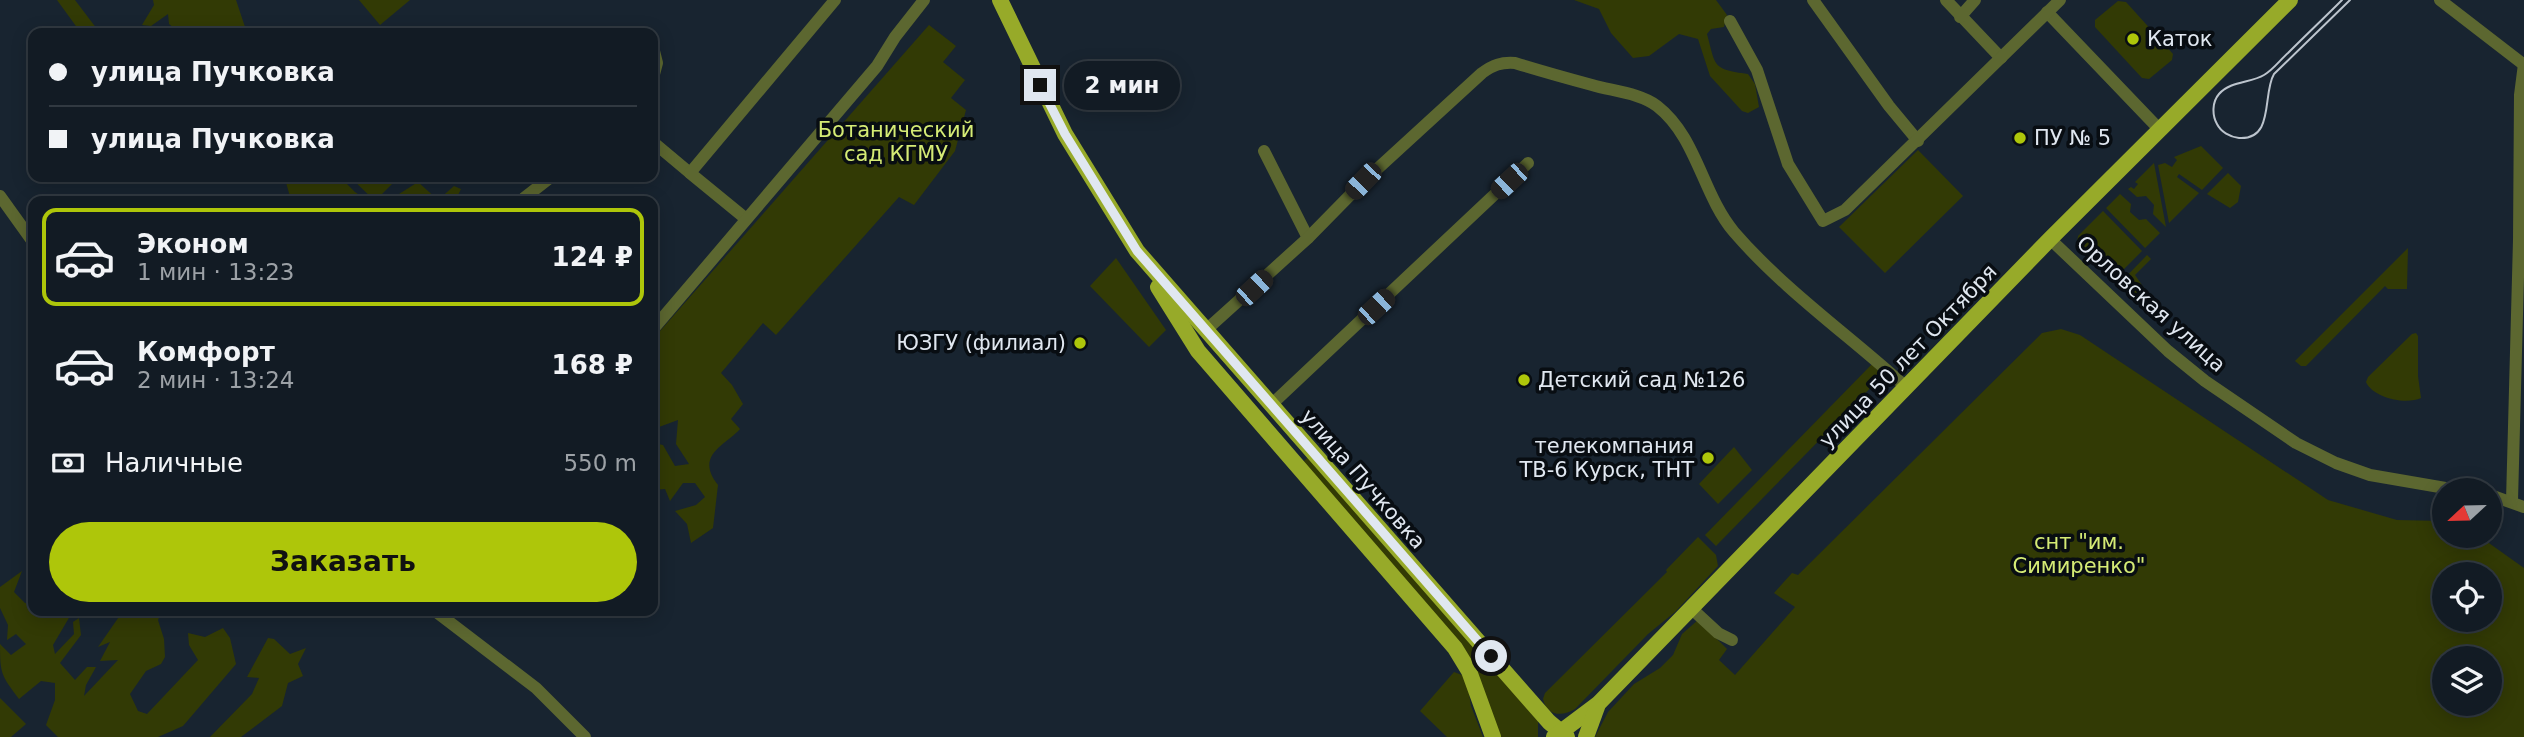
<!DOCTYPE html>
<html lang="ru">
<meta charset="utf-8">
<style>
body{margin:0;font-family:"DejaVu Sans",sans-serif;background:#1b242c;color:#f1f3f6;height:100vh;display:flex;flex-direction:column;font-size:26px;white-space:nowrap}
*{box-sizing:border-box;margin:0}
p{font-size:23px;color:#9ca1a6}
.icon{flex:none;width:38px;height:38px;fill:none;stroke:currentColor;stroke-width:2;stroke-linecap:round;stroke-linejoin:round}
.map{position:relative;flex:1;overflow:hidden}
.details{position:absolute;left:28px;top:196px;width:630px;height:420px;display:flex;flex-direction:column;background:#121b24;border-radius:14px;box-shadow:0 4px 18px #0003,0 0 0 2px #313941}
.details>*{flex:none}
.hud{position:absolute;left:28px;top:28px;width:630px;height:154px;border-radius:14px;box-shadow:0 4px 18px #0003,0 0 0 2px #313941;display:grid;align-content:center;height:154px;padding:0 21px;background:#121b24}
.needle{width:46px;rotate:248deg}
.fabs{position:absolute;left:2432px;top:478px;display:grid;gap:14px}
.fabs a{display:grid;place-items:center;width:70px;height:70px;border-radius:50%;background:#121b24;box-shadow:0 4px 18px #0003,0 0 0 2px #313941;font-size:35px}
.end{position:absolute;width:32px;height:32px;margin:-16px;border:9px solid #e0e7f0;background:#111;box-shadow:0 0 0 4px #111}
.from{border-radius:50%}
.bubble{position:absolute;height:49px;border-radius:24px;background:#121b24;box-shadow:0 4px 18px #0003,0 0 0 2px #313941;font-size:23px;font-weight:600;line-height:49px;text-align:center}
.car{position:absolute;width:21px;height:42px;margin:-21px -10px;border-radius:9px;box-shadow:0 0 5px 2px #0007;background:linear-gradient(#222 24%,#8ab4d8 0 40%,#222 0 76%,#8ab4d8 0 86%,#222 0)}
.hud b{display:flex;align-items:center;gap:24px;height:66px;font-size:26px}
.hud b+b{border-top:2px solid #313941}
.hud i{width:18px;height:18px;background:#f1f3f6}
ul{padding:12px 0 0;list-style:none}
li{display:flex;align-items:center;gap:21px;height:98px;margin:0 14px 10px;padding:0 7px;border:4px solid transparent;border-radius:14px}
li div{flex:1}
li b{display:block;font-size:26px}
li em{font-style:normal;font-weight:600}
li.current{border-color:#aec60a}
li>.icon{width:63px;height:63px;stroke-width:1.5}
.pay{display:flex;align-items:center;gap:18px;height:77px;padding:0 21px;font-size:26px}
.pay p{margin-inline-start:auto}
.action{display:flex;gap:14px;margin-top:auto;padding:14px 21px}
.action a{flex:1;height:80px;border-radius:42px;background:#aec60a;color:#111;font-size:28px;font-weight:600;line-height:80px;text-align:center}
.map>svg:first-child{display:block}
</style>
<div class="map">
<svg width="2524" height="737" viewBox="0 0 2524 737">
<rect width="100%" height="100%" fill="#182430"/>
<g fill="#323a05" fill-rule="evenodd">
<polygon points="57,0 75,0 100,33 81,33"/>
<polygon points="153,0 236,0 247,33 180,33 169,24 168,14 151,26 142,25 154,5"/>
<polygon points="359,0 410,0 380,25"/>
<path d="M1574,0H1716L1727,15L1724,27L1711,29L1707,34C1716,67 1712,69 1748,74L1755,84L1759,107L1748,113L1742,111L1710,76L1698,39L1679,34L1649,56L1633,58L1611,33L1599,9Z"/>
<polygon points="2118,1 2126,2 2173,54 2172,60 2149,79 2142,78 2095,27 2095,20"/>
<path d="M929,25L956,46L943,62L965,80L951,98L966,110L955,151L914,205L899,197L776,335L763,323L721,373L732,385L743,404L731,419L740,429C726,445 694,455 718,485L713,528L691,543L687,524L675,511L696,505L705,497L695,483H683L670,501L665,489L653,490V443L663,445L675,466L689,464L676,444L678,420L659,427L653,419V339Z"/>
<polygon points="2201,146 2223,168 2202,190 2179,174 2177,177 2199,193 2169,223 2158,165 2165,163 2172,167 2177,160 2174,157"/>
<polygon points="1918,150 1963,196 1885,273 1839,227"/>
<polygon points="2154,163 2166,227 2153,214 2154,205 2146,196 2137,197 2128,189 2131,187 2134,189 2138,184 2135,182"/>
<polygon points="2228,173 2241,186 2238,202 2230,208 2207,194"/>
<polygon points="281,177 340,177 355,192 368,201 294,201 291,200 285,179"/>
<polygon points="350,177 399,177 375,201"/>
<polygon points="418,182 438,200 454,186 461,189 455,201 395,201 399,194"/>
<polygon points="2120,194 2131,204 2130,212 2139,220 2146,219 2160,233 2145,248 2106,208"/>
<polygon points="2103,211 2142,251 2115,278 2077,242 2078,236"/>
<polygon points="2408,248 2407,289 2388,289 2385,286 2306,366 2301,366 2295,361"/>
<polygon points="2147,255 2151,259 2135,275 2144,288 2138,301 2120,283"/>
<polygon points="1116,258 1166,330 1149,347 1090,286"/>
<path d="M2061,329L2080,335L2328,500L2397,520L2445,521V536H2479L2524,568V737H1595L1608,712L1634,684L1660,668L1673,655L1682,634L1698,620L1727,649L1719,660L1735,675L1795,607L1774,593L1792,573L1798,575L2042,333ZM2445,574H2490V620H2445ZM2445,658H2490V704H2445Z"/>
<path d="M2416,333L2418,336V376L2421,398C2406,405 2373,398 2366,382L2368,377L2412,334Z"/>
<polygon points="1874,362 1885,373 1716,546 1705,535"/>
<polygon points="1734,447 1752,470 1718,504 1699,484"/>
<polygon points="1308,457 1538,721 1538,737 1496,737 1476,678 1303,462"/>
<path d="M1698,537L1716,555L1718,566L1675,612L1648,634L1575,709C1562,717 1547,716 1543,699L1545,693L1667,572L1666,570Z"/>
<path d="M22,571L14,592L25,603L33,604V611H73L53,645L55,654L74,634L73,622L79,618L81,635L60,663L75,680L87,667H96L86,685L84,696L118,660L100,661L110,642L98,647L123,611H162L158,620L164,639L165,657L161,664L146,671L130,694L138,711L147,714L198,660L189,645L188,633L205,637L223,628L230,638L236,664L183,726L158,737H58L46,725L55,700V683L41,681L19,699C1,675 0,674 0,644L11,655L26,644L16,634L7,640L8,625L0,608V587Z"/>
<polygon points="268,638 274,639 290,654 306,648 298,664 303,676 288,683 282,706 241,737 210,737 252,694 259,678 247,677"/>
<polygon points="1454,672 1462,675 1468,687 1471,706 1483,737 1447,737 1420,711"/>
<polygon points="0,698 26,724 11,737 0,737"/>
</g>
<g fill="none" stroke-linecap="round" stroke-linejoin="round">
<g stroke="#5c6730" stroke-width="12">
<polyline points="1813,0 1889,106 1918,141"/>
<polyline points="1946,0 2001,58"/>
<polyline points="2440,0 2523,64"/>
<polyline points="2047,12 2160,130"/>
<polyline points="1960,17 1975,0"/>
<polyline points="1730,21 1757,70 1788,164 1823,221 1845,210 2060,0"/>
<polyline points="653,47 657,63 653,78"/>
<polyline points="653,142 690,173"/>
<polyline points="1264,151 1308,238"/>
<polyline points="0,196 33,242"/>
<polyline points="524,198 551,177"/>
<polyline points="745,218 690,173 835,0"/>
<polyline points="2050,239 2168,351 2205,381 2296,443 2336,463 2370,475 2457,490"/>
<polyline points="654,328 877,66 895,37 924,0"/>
<path d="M1205,331L1308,238L1363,182L1482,73C1493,65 1501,62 1515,63C1541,71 1566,78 1592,85C1612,91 1640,93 1657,106C1697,137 1702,194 1734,232C1785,291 1850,336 1907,388"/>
<polyline points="1271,405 1528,163"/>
<polyline points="2490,495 2524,507"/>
<polyline points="2512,501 2519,240 2520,95 2524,64"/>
<polyline points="1692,609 1718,633 1732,640"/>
<polyline points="435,611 536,688 585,737"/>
</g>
<g stroke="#97aa29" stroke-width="16">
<polyline points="1000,0 1065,134 1137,251 1491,656 1549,722 1567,737"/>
<polyline points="1158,287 1198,351 1455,648 1469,671 1493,737"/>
<polyline points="1554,737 1598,704 2050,239 2290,0"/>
<polyline points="1586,737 1597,707"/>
</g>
<path stroke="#bcc4cd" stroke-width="2" d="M2342,0C2324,18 2306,35 2288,53C2280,60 2273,70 2264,75C2251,83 2230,81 2219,94C2212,102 2212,115 2217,124C2221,132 2230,137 2239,138C2275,140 2262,94 2274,74L2350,0"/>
</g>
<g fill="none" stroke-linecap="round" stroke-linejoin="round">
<polyline stroke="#e0e7f0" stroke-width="9" points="1040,85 1065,134 1137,251 1491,656"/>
</g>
<g fill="#aec60a" stroke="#080d12" stroke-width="2.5">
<circle cx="2133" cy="39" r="7"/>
<circle cx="2020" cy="138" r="7"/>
<circle cx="1080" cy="343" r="7"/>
<circle cx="1524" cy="380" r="7"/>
<circle cx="1708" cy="458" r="7"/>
</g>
<g text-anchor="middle" stroke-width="7" stroke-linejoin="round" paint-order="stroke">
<g font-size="21" fill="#e0e7f0" stroke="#080d12" text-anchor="start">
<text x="2147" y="46">Каток</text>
<text x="2034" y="145">ПУ № 5</text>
<text x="1066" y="350" text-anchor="end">ЮЗГУ (филиал)</text>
<text x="1538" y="387">Детский сад №126</text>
<text x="1694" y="453" text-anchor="end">телекомпания<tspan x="1694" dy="24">ТВ-6 Курск, ТНТ</tspan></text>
</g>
<g font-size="21" fill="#d5eb75" stroke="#080d12">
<text x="896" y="137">Ботанический<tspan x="896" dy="24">сад КГМУ</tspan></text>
<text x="2079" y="549">снт "им.<tspan x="2079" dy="24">Симиренко"</tspan></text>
</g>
<g font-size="21" fill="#e0e7f0" stroke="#080d12">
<text transform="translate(2151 304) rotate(42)" y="7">Орловская улица</text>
<text transform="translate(1908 356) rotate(-46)" y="7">улица 50 лет Октября</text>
<text transform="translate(1363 479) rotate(49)" y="7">улица Пучковка</text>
</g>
</g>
</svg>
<div class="fabs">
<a><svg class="needle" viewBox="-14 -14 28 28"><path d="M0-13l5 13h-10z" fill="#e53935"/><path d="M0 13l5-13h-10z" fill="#9ca1a6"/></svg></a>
<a><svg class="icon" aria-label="locate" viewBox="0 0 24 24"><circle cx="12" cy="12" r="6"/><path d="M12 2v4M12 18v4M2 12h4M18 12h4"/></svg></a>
<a><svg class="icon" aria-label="layers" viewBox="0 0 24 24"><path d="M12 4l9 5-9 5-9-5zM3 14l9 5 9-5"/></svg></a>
</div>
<i class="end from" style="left:1491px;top:656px"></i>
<i class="end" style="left:1040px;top:85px"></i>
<div class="bubble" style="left:1064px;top:61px;width:116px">2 мин</div>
<i class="car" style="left:1363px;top:181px;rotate:224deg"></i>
<i class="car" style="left:1509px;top:181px;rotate:227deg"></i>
<i class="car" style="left:1254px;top:288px;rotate:47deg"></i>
<i class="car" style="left:1376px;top:307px;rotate:47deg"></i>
<div class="hud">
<b><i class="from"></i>улица Пучковка</b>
<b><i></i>улица Пучковка</b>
</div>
<section class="details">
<ul>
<li class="current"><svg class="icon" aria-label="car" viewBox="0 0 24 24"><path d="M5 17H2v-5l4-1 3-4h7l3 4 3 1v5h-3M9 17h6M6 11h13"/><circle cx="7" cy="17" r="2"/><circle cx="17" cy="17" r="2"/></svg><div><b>Эконом</b><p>1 мин · 13:23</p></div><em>124 ₽</em></li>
<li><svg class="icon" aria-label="car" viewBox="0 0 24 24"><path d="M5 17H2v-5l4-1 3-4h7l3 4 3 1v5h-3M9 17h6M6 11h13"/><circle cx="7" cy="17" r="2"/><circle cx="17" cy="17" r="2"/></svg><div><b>Комфорт</b><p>2 мин · 13:24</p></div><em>168 ₽</em></li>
</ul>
<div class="pay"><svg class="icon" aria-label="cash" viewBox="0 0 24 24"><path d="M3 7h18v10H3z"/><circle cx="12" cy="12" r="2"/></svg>Наличные<p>550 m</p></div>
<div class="action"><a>Заказать</a></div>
</section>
</div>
